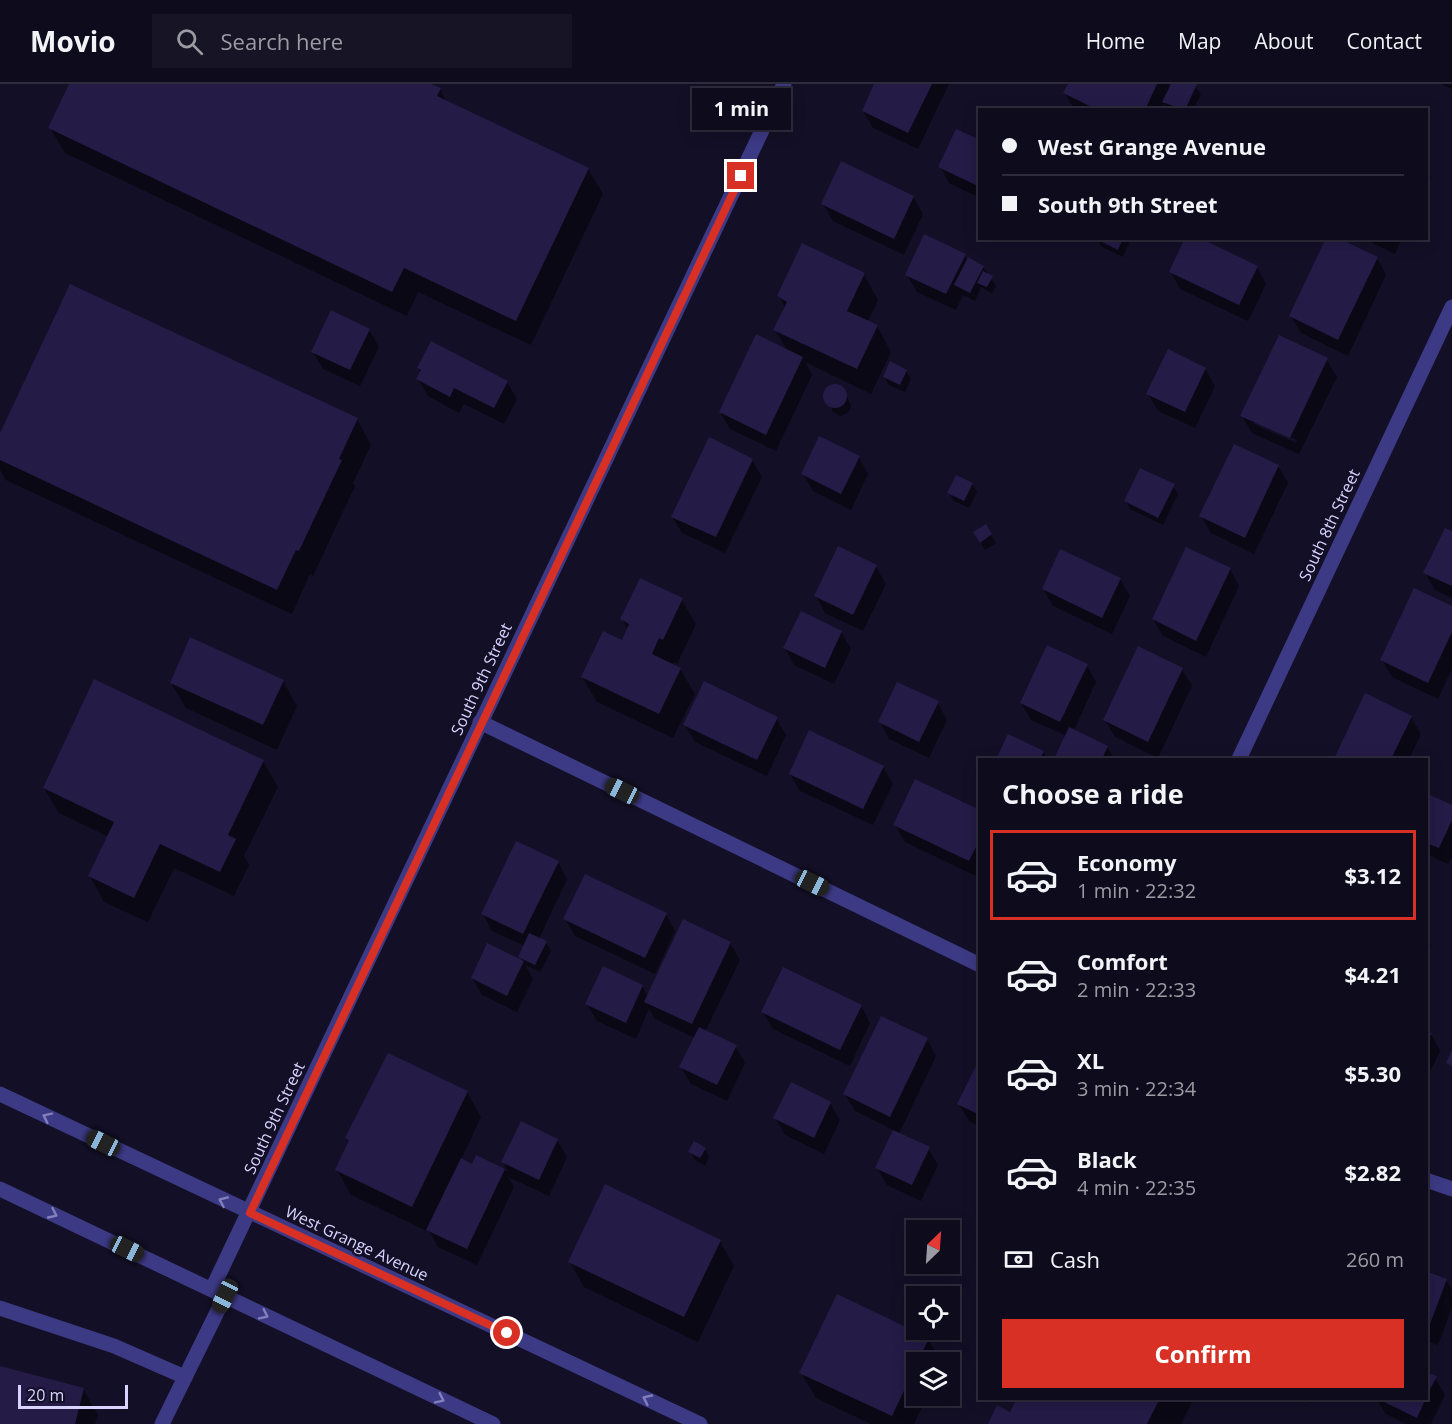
<!DOCTYPE html>
<meta charset="utf-8">
<style>
body{margin:0;font-family:"Open Sans",sans-serif;background:#171425;color:#f1f3f6;height:100vh;display:flex;flex-direction:column;font-size:22px;white-space:nowrap}
*{box-sizing:border-box;margin:0}
p{font-size:20px;color:#9b9ba3}
.icon{flex:none;width:33px;height:33px;fill:none;stroke:currentColor;stroke-width:2;stroke-linecap:round;stroke-linejoin:round}
.map{position:relative;flex:1;overflow:hidden}
.side{position:absolute;left:978px;top:674px;width:450px;height:642px;display:flex;flex-direction:column;background:#0e0b1c;border-radius:0px;box-shadow:0 3px 15px #0003,0 0 0 2px #2e2b3b}
.side>*{flex:none}
.top-card{position:absolute;left:978px;top:24px;width:450px;height:132px;border-radius:0px;box-shadow:0 3px 15px #0003,0 0 0 2px #2e2b3b;display:grid;align-content:center;height:132px;padding:0 24px;background:#0e0b1c}
.needle{width:39px;rotate:25deg}
.controls{position:absolute;left:906px;top:1136px;display:grid;gap:12px}
.controls a{display:grid;place-items:center;width:54px;height:54px;border-radius:0px;background:#0e0b1c;box-shadow:0 3px 15px #0003,0 0 0 2px #2e2b3b;font-size:30px}
.scale{position:absolute;left:18px;bottom:15px;width:110px;box-sizing:border-box;padding-left:6px;border:3px solid #d9d4ff;border-top:0;font-size:16px;line-height:21px;white-space:nowrap;color:#d9d4ff;-webkit-text-stroke:4px #130f26;paint-order:stroke}
.end{position:absolute;width:27px;height:27px;margin:-14px;border:8px solid #d93025;background:#fff;box-shadow:0 0 0 3px #fff}
.from{border-radius:50%}
.bubble{position:absolute;height:42px;border-radius:0px;background:#0e0b1c;box-shadow:0 3px 15px #0003,0 0 0 2px #2e2b3b;font-size:20px;font-weight:700;line-height:42px;text-align:center}
.car{position:absolute;width:18px;height:36px;margin:-18px -9px;border-radius:8px;box-shadow:0 0 4px 2px #0007;background:linear-gradient(#222 24%,#8ab4d8 0 40%,#222 0 76%,#8ab4d8 0 86%,#222 0)}
.top-card b{display:flex;align-items:center;gap:21px;height:57px;font-size:22px}
.top-card b+b{border-top:2px solid #2e2b3b}
.top-card i{width:15px;height:15px;background:#f1f3f6}
ul{padding:0;list-style:none}
li{display:flex;align-items:center;gap:18px;height:90px;margin:0 12px 9px;padding:0 12px;border:3px solid transparent;border-radius:0px}
li div{flex:1}
li b{display:block;font-size:22px}
li em{font-style:normal;font-weight:700}
li.on{border-color:#d93025}
li>.icon{width:54px;height:54px;stroke-width:1.5}
h2{padding:0 24px;font-size:27px;line-height:72px}
.pay{display:flex;align-items:center;gap:15px;height:66px;padding:0 24px;font-size:22px}
.pay p{margin-inline-start:auto}
.primary-button{display:flex;gap:12px;margin-top:auto;padding:12px 24px}
.primary-button a{flex:1;height:69px;border-radius:0px;background:#d93025;color:#fff;font-size:24px;font-weight:700;line-height:69px;text-align:center}
header{display:flex;align-items:center;gap:36px;box-sizing:border-box;height:84px;padding:0 30px;background:#0e0b1c;border-bottom:2px solid #2e2b3b}
header strong{font-size:28px}
nav{display:flex;gap:33px;margin-inline-start:auto;font-size:21px}
.search{width:420px;height:54px;background:#171425;display:flex;align-items:center;gap:15px;box-sizing:border-box;padding:0 21px;border-radius:0px;color:#9b9ba3;font-size:22px}
.map>svg:first-child{display:block}
</style>
<header>
<strong>Movio</strong>
<div class="search"><svg class="icon" aria-label="search" viewBox="0 0 24 24"><circle cx="10" cy="10" r="6"/><path d="M15 15l6 6"/></svg>Search here</div>
<nav><a>Home</a><a>Map</a><a>About</a><a>Contact</a></nav>
</header>
<div class="map">
<svg width="1452" height="1340" viewBox="0 0 1452 1340">
<rect width="100%" height="100%" fill="#130f26"/>
<g fill="#0007" fill-rule="evenodd">
<polygon points="71,0 428,0 440,5 447,18 588,85 603,110 531,261 418,208 407,232 65,69 50,44"/>
<polygon points="876,0 949,0 918,65 873,44 863,27"/>
<polygon points="1069,0 1169,0 1171,4 1173,0 1192,0 1201,10 1193,26 1168,26 1165,20 1162,26 1075,26 1065,9"/>
<polygon points="1441,0 1452,0 1452,5"/>
<polygon points="980,58 980,114 949,99 940,82"/>
<polygon points="1426,85 1431,93 1426,104"/>
<polygon points="913,113 923,130 904,171 833,137 823,120"/>
<polygon points="1126,154 1129,159 1123,173 1102,163 1097,155"/>
<polygon points="1363,154 1402,154 1395,170"/>
<polygon points="965,171 968,177 983,183 996,202 992,210 981,203 975,217 963,211 956,226 917,208 907,191"/>
<polygon points="1377,174 1386,191 1348,272 1301,249 1291,232"/>
<polygon points="1257,183 1266,200 1248,237 1180,205 1171,188"/>
<polygon points="864,191 878,216 868,238 877,242 891,268 871,310 805,278 812,291 776,367 730,345 720,328 787,266 775,246 785,224 779,212"/>
<polygon points="369,246 379,263 360,302 323,285 313,268"/>
<path d="M1327,276L1337,293L1299,370L1252,349L1242,332ZM1254,337L1297,356L1296,359L1254,340Z"/>
<polygon points="418,284 507,298 517,315 504,340 464,320 459,329 428,312 418,295 421,289"/>
<polygon points="1205,285 1215,302 1195,344 1158,327 1148,310"/>
<polygon points="906,287 911,295 905,308 889,301 884,293"/>
<polygon points="836,300 844,305 851,322 848,329 840,332 833,328 825,310 828,303"/>
<polygon points="357,335 371,361 353,399 355,402 313,492 310,490 292,530 6,396 0,386 0,353"/>
<polygon points="859,373 868,390 851,426 813,407 803,390"/>
<polygon points="752,376 762,393 725,469 682,449 672,432"/>
<polygon points="1278,382 1288,399 1254,470 1211,449 1201,432"/>
<polygon points="972,400 977,408 969,424 954,417 949,409"/>
<polygon points="1173,402 1178,410 1163,441 1130,425 1126,417"/>
<polygon points="986,442 996,459 985,466 975,449"/>
<polygon points="1452,449 1452,514 1435,506 1425,489"/>
<polygon points="876,483 886,500 863,547 825,529 816,512"/>
<polygon points="1230,485 1239,502 1206,573 1163,552 1153,535"/>
<polygon points="1120,495 1130,512 1112,550 1053,522 1043,505"/>
<polygon points="681,515 696,540 677,580 674,578 672,581 680,585 695,610 673,654 597,618 582,593 622,558 628,546 622,535"/>
<polygon points="1452,524 1452,585 1438,615 1392,593 1382,576"/>
<polygon points="841,548 851,565 834,600 794,581 785,564"/>
<polygon points="1087,582 1096,598 1074,646 1107,663 1114,675 1056,675 1067,652 1031,636 1021,619"/>
<polygon points="1182,585 1192,602 1158,674 1115,653 1105,636"/>
<polygon points="283,597 297,622 277,666 186,624 171,599"/>
<polygon points="938,619 947,636 929,674 889,655 880,638"/>
<polygon points="1411,633 1421,650 1409,675 1335,675"/>
<polygon points="776,634 786,651 767,692 695,658 685,641"/>
<polygon points="1043,668 1047,675 998,675"/>
<polygon points="263,677 278,703 244,772 249,781 234,812 174,784 148,838 104,818 90,792 109,753 59,729 44,704"/>
<polygon points="883,683 893,700 873,741 800,707 790,690"/>
<polygon points="1426,710 1452,722 1452,773 1448,780 1426,770"/>
<polygon points="980,728 978,793 905,758 895,741"/>
<polygon points="558,778 567,795 539,855 546,859 551,867 540,888 525,881 533,895 517,928 482,911 472,894 523,878 520,873 525,862 492,847 483,830"/>
<polygon points="666,830 675,847 655,890 575,852 565,835"/>
<polygon points="1426,853 1431,861 1426,872"/>
<polygon points="730,859 740,876 705,948 735,962 745,979 727,1017 691,1000 681,983 695,954 655,935 649,925 636,955 597,937 587,920 642,902 648,913"/>
<polygon points="861,922 870,939 850,982 773,945 763,928"/>
<polygon points="1426,948 1431,950 1440,967 1426,996"/>
<polygon points="927,955 936,972 899,1050 928,1064 938,1081 921,1117 887,1101 877,1084 895,1047 855,1027 845,1010"/>
<polygon points="980,977 980,1042 969,1037 959,1020"/>
<polygon points="467,1008 481,1033 461,1076 473,1082 477,1073 508,1088 503,1078 557,1056 567,1073 549,1112 508,1093 514,1103 477,1181 438,1163 428,1145 427,1147 351,1111 337,1086 350,1058 347,1054"/>
<polygon points="830,1019 840,1036 824,1070 785,1051 775,1034"/>
<polygon points="705,1065 709,1073 705,1082 695,1076 690,1068"/>
<polygon points="720,1157 734,1182 698,1258 584,1203 570,1178"/>
<polygon points="1426,1189 1446,1196 1452,1206 1452,1224 1438,1261 1426,1257"/>
<polygon points="928,1255 941,1278 916,1278 916,1311 928,1311 914,1340 871,1340 816,1314 801,1289"/>
<polygon points="0,1283 83,1305 98,1331 95,1340 0,1340"/>
<polygon points="1426,1289 1435,1294 1445,1311 1431,1340 1406,1340 1386,1330 1376,1314 1426,1314"/>
<polygon points="1018,1314 1194,1314 1181,1340 990,1340 1011,1330"/>
<polygon points="1301,1314 1314,1314 1312,1319"/>
</g>
<g fill="#241b47">
<polygon points="69,0 431,0 441,4 437,12 589,84 516,237 404,184 392,208 48,44"/>
<polygon points="874,0 932,0 908,49 862,27"/>
<polygon points="1068,0 1157,0 1145,26 1098,26 1063,9"/>
<polygon points="1171,0 1197,0 1185,26 1162,18"/>
<polygon points="956,45 980,56 978,102 938,83"/>
<polygon points="841,77 914,112 894,155 821,120"/>
<polygon points="924,150 966,170 946,210 905,191"/>
<polygon points="1094,154 1123,154 1118,166"/>
<polygon points="1185,154 1200,154 1258,182 1239,221 1169,188"/>
<polygon points="1326,154 1338,154 1378,173 1338,256 1289,232"/>
<polygon points="802,159 865,189 847,227 878,241 857,285 773,246 787,218 777,212"/>
<polygon points="968,173 984,182 970,209 954,201"/>
<polygon points="983,187 993,192 987,203 977,199"/>
<polygon points="70,200 358,334 339,375 342,376 299,467 296,466 277,506 0,376 0,349"/>
<polygon points="331,226 370,245 350,286 311,268"/>
<polygon points="756,250 803,273 766,351 719,328"/>
<polygon points="1279,251 1328,274 1290,354 1240,332"/>
<polygon points="431,257 508,297 494,324 454,304 450,313 416,295 421,286 417,284"/>
<polygon points="1168,265 1206,284 1185,328 1146,310"/>
<polygon points="890,277 907,286 900,301 883,293"/>
<circle cx="835" cy="312" r="12"/>
<polygon points="819,352 860,372 841,410 801,390"/>
<polygon points="709,353 753,375 716,453 671,433"/>
<polygon points="1234,360 1279,381 1245,454 1199,432"/>
<polygon points="1140,384 1175,400 1158,434 1124,417"/>
<polygon points="956,391 973,399 964,417 947,409"/>
<polygon points="986,440 992,450 980,459 973,448"/>
<polygon points="1445,444 1452,447 1452,502 1423,489"/>
<polygon points="838,462 877,481 853,531 814,512"/>
<polygon points="1186,463 1231,484 1196,557 1152,535"/>
<polygon points="1060,465 1121,494 1102,534 1042,505"/>
<polygon points="640,494 683,514 663,556 659,554 652,570 681,584 659,630 581,593 603,547 622,556 629,540 620,535"/>
<polygon points="1414,504 1452,522 1452,548 1428,599 1380,576"/>
<polygon points="801,527 842,547 825,584 783,564"/>
<polygon points="190,553 284,596 263,641 170,599"/>
<polygon points="1047,561 1088,580 1060,638 1020,619"/>
<polygon points="1138,562 1183,584 1148,658 1103,636"/>
<polygon points="94,595 264,676 228,751 236,755 220,788 160,760 134,814 88,792 114,738 43,704"/>
<polygon points="704,597 778,633 757,676 683,641"/>
<polygon points="897,598 939,617 919,658 878,638"/>
<polygon points="1365,609 1412,632 1391,675 1334,675"/>
<polygon points="1069,643 1108,662 1102,675 1054,675"/>
<polygon points="809,646 884,682 863,725 789,690"/>
<polygon points="1008,650 1044,667 1040,675 996,675"/>
<polygon points="915,695 980,726 980,755 969,777 893,741"/>
<polygon points="1426,709 1452,721 1452,736 1439,764 1426,759"/>
<polygon points="516,757 559,777 523,850 481,830"/>
<polygon points="585,790 667,829 645,874 563,835"/>
<polygon points="683,835 731,858 692,940 644,918"/>
<polygon points="529,849 547,857 535,881 518,873"/>
<polygon points="487,859 524,877 507,912 471,894"/>
<polygon points="603,882 643,901 626,939 585,920"/>
<polygon points="783,883 862,921 840,966 761,928"/>
<polygon points="881,932 928,954 890,1033 843,1010"/>
<polygon points="699,943 737,961 717,1001 679,983"/>
<polygon points="1426,947 1432,949 1426,960"/>
<polygon points="1452,966 1452,982 1446,979"/>
<polygon points="388,969 468,1007 412,1123 335,1086 349,1056 345,1054"/>
<polygon points="980,974 980,1031 957,1020"/>
<polygon points="791,998 831,1018 814,1054 773,1034"/>
<polygon points="521,1037 558,1055 539,1096 501,1078"/>
<polygon points="893,1046 930,1063 912,1101 875,1084"/>
<polygon points="694,1057 706,1064 700,1074 688,1068"/>
<polygon points="476,1071 505,1085 467,1165 426,1146 461,1074 472,1080"/>
<polygon points="605,1100 721,1156 684,1233 568,1178"/>
<polygon points="1426,1187 1447,1195 1428,1245 1426,1244"/>
<polygon points="837,1210 929,1254 892,1332 799,1289"/>
<polygon points="0,1282 84,1304 75,1340 0,1340"/>
<polygon points="1426,1288 1437,1292 1426,1313"/>
<polygon points="1017,1314 1160,1314 1147,1340 988,1340 997,1321 1010,1328"/>
<polygon points="1376,1314 1426,1314 1417,1334"/>
</g>
<g fill="none" stroke-linecap="round" stroke-linejoin="round">
<g stroke="#3d3a85" stroke-width="15">
<polyline points="0,1224 114,1262 185,1293"/>
<polyline points="162,1340 225,1212"/>
</g>
<g stroke="#3d3a85" stroke-width="15">
<polyline points="480,638 980,881"/>
<polyline points="1239,675 1452,223"/>
<polyline points="1426,1096 1452,1105"/>
<polyline points="212,1205 784,0"/>
</g>
<g stroke="#3d3a85" stroke-width="15">
<polyline points="0,1010 700,1340"/>
<polyline points="0,1105 493,1340"/>
</g>
</g>
<defs><path id="oneway-chevron" d="M-2-3.5L2.5 0L-2 3.5" fill="none" stroke-width="1.6" stroke-linecap="round" stroke-linejoin="round" transform="scale(1.5)"/></defs>
<g stroke="#837fbc">
<use href="#oneway-chevron" transform="translate(47 1033) rotate(-154)"/>
<use href="#oneway-chevron" transform="translate(223 1117) rotate(-156)"/>
<use href="#oneway-chevron" transform="translate(53 1130) rotate(25)"/>
<use href="#oneway-chevron" transform="translate(264 1231) rotate(26)"/>
<use href="#oneway-chevron" transform="translate(440 1315) rotate(26)"/>
<use href="#oneway-chevron" transform="translate(647 1315) rotate(-155)"/>
</g>
<g fill="none" stroke-linecap="round" stroke-linejoin="round">
<polyline stroke="#d93025" stroke-width="8" points="507,1249 250,1129 741,92"/>
</g>
<g text-anchor="middle" stroke-width="5" stroke-linejoin="round" paint-order="stroke">
<g font-size="16" fill="#d9d4ff" stroke="#130f26">
<text transform="translate(1329 441) rotate(-65)" y="6">South 8th Street</text>
<text transform="translate(481 595) rotate(-65)" y="6">South 9th Street</text>
<text transform="translate(274 1034) rotate(-65)" y="6">South 9th Street</text>
<text transform="translate(357 1159) rotate(25)" y="6">West Grange Avenue</text>
</g>
</g>
</svg>
<div class="controls">
<a><svg class="needle" viewBox="-14 -14 28 28"><path d="M0-13l5 13h-10z" fill="#e53935"/><path d="M0 13l5-13h-10z" fill="#9b9ba3"/></svg></a>
<a><svg class="icon" aria-label="locate" viewBox="0 0 24 24"><circle cx="12" cy="12" r="6"/><path d="M12 2v4M12 18v4M2 12h4M18 12h4"/></svg></a>
<a><svg class="icon" aria-label="layers" viewBox="0 0 24 24"><path d="M12 4l9 5-9 5-9-5zM3 14l9 5 9-5"/></svg></a>
</div>
<div class="scale">20 m</div>
<i class="end from" style="left:507px;top:1249px"></i>
<i class="end" style="left:741px;top:92px"></i>
<div class="bubble" style="left:692px;top:4px;width:99px">1 min</div>
<i class="car" style="left:622px;top:707px;rotate:296deg"></i>
<i class="car" style="left:812px;top:799px;rotate:116deg"></i>
<i class="car" style="left:103px;top:1059px;rotate:296deg"></i>
<i class="car" style="left:127px;top:1165px;rotate:116deg"></i>
<i class="car" style="left:225px;top:1212px;rotate:206deg"></i>
<div class="top-card">
<b><i class="from"></i>West Grange Avenue</b>
<b><i></i>South 9th Street</b>
</div>
<section class="side">
<h2>Choose a ride</h2>
<ul>
<li class="on"><svg class="icon" aria-label="car" viewBox="0 0 24 24"><path d="M5 17H2v-5l4-1 3-4h7l3 4 3 1v5h-3M9 17h6M6 11h13"/><circle cx="7" cy="17" r="2"/><circle cx="17" cy="17" r="2"/></svg><div><b>Economy</b><p>1 min · 22:32</p></div><em>$3.12</em></li>
<li><svg class="icon" aria-label="car" viewBox="0 0 24 24"><path d="M5 17H2v-5l4-1 3-4h7l3 4 3 1v5h-3M9 17h6M6 11h13"/><circle cx="7" cy="17" r="2"/><circle cx="17" cy="17" r="2"/></svg><div><b>Comfort</b><p>2 min · 22:33</p></div><em>$4.21</em></li>
<li><svg class="icon" aria-label="car" viewBox="0 0 24 24"><path d="M5 17H2v-5l4-1 3-4h7l3 4 3 1v5h-3M9 17h6M6 11h13"/><circle cx="7" cy="17" r="2"/><circle cx="17" cy="17" r="2"/></svg><div><b>XL</b><p>3 min · 22:34</p></div><em>$5.30</em></li>
<li><svg class="icon" aria-label="car" viewBox="0 0 24 24"><path d="M5 17H2v-5l4-1 3-4h7l3 4 3 1v5h-3M9 17h6M6 11h13"/><circle cx="7" cy="17" r="2"/><circle cx="17" cy="17" r="2"/></svg><div><b>Black</b><p>4 min · 22:35</p></div><em>$2.82</em></li>
</ul>
<div class="pay"><svg class="icon" aria-label="cash" viewBox="0 0 24 24"><path d="M3 7h18v10H3z"/><circle cx="12" cy="12" r="2"/></svg>Cash<p>260 m</p></div>
<div class="primary-button"><a>Confirm</a></div>
</section>
</div>
